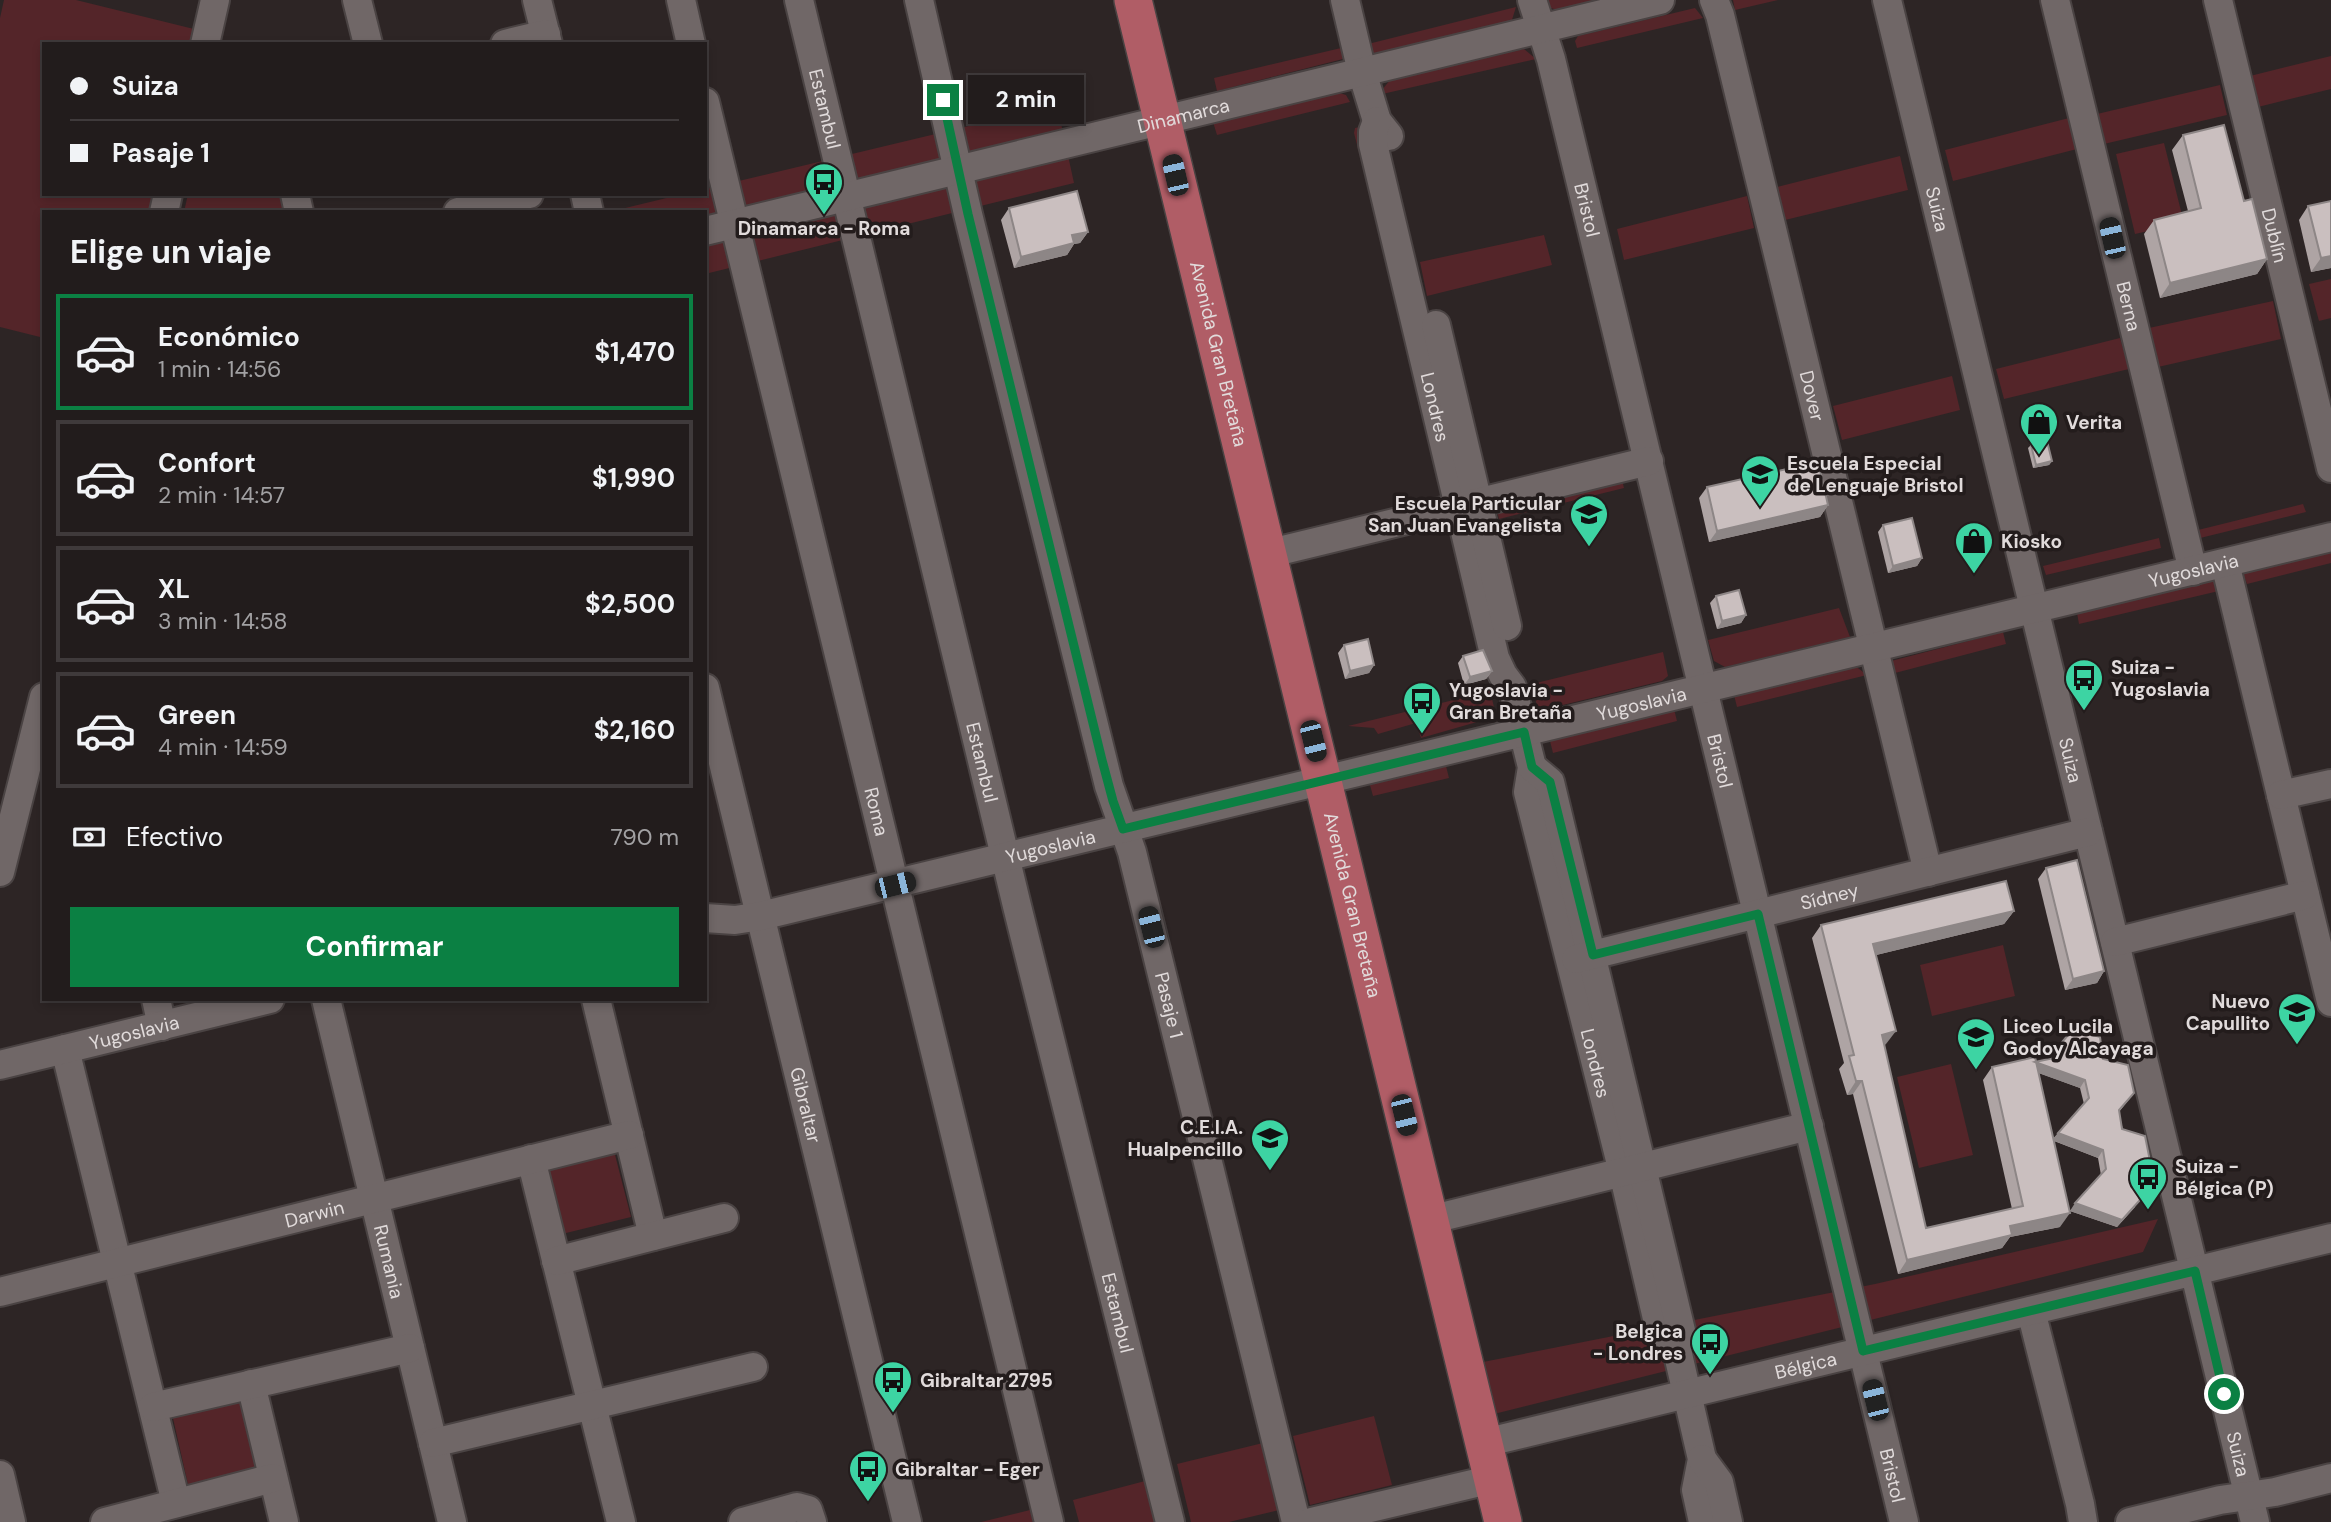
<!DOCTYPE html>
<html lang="es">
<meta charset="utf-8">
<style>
body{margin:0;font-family:"DM Sans",sans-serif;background:#2e2929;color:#f1f3f6;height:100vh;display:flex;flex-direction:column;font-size:26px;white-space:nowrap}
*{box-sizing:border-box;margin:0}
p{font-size:23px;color:#a2a1a3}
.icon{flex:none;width:38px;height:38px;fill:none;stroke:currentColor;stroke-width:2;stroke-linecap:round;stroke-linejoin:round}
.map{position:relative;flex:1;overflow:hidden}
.details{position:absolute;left:42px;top:210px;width:665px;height:791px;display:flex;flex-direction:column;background:#221c1c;border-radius:0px;box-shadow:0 4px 10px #0003,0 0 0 2px #3f3a3b}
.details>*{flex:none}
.top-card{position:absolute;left:42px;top:42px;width:665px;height:154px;border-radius:0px;box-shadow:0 4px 10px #0003,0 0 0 2px #3f3a3b;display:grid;align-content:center;height:154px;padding:0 28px;background:#221c1c}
.end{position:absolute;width:32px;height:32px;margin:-16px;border:9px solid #0b8043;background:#fff;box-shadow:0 0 0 4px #fff}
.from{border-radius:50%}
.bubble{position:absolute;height:49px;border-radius:0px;background:#221c1c;box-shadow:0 4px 10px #0003,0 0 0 2px #3f3a3b;font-size:23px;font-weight:700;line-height:49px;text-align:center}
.car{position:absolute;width:21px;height:42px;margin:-21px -10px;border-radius:9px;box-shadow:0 0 5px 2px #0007;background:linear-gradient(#222 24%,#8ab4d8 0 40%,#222 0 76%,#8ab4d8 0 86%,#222 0)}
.top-card b{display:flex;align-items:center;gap:24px;height:66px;font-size:26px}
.top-card b+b{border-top:2px solid #3f3a3b}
.top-card i{width:18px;height:18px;background:#f1f3f6}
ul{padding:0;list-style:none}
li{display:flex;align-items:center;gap:21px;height:116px;margin:0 14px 10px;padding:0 14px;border:4px solid #3f3a3b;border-radius:0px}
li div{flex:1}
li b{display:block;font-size:26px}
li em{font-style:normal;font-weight:700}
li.selected{border-color:#0b8043}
li>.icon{width:63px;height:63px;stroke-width:1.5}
h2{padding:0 28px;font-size:32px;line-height:84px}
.pay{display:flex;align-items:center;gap:18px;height:77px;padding:0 28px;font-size:26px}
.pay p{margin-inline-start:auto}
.cta{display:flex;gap:14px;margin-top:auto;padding:14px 28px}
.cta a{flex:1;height:80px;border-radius:0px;background:#0b8043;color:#fff;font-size:28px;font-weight:700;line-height:80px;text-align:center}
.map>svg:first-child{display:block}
</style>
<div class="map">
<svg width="2331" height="1522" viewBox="0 0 2331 1522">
<rect width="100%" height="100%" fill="#2d2525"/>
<g fill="#542529">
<polygon points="4,0 76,0 198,30 195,44 44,44 44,194 157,194 152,212 44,212 44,338 0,327 0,18"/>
<polygon points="1547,0 1599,0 1557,10 1551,8"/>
<polygon points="1733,0 1778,0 1735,10"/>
<polygon points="1516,7 1511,23 1368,57 1356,47"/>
<polygon points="1695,8 1703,18 1577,48 1575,41 1578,36"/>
<polygon points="1341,48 1343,59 1217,91 1214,78"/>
<polygon points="1524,49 1536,59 1378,95 1390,80"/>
<polygon points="2331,56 2331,89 2258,107 2250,76"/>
<polygon points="2220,85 2227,115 2104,144 2097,114"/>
<polygon points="1336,92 1346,95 1350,102 1217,135 1213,122"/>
<polygon points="1057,105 1074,183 705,274 705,212 617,212 617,210 683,194 705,194 705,189"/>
<polygon points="2069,118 2077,149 1953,181 1945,150"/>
<polygon points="1360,127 1363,130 1389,270 1354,133 1355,128"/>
<polygon points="2164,143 2184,223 2135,234 2116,154"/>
<polygon points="1900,156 1908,190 1785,220 1777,187"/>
<polygon points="188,194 280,194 283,212 184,212"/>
<polygon points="1747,196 1754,228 1624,260 1617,229"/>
<polygon points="1544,235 1552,265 1427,296 1420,262"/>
<polygon points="2331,279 2331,318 2319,321 2309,284"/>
<polygon points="2273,301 2281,339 2158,367 2149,328"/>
<polygon points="2120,338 2129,369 2004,399 1996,369"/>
<polygon points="1952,376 1960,410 1842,440 1833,406"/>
<polygon points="1616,456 1624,488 1499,519 1491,487"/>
<polygon points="2303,504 2306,512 2192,540 2190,532"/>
<polygon points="2159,538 2161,548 2046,575 2043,566"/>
<polygon points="2331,551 2331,563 2247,584 2243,573"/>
<polygon points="2220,579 2223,590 2079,624 2077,613"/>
<polygon points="1839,608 1850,637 1725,667 1714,661 1708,640"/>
<polygon points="2003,632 2006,644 1895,673 1891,661"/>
<polygon points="1663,652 1668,676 1662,681 1538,711 1532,684"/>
<polygon points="1854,665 1867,675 1737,707 1734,695"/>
<polygon points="1490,691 1495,711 1491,718 1421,738 1416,723 1378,734 1374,728 1348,726"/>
<polygon points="1674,709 1677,721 1553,753 1550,741"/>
<polygon points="1446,766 1449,778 1373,796 1370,785"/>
<polygon points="2003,945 2015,996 1932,1016 1920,965"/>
<polygon points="1951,1064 1973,1155 1919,1168 1897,1077"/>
<polygon points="613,1147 631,1217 562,1234 546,1163"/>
<polygon points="2158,1219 2143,1252 1486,1416 1473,1364 1875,1284"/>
<polygon points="244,1388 263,1471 189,1489 170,1405"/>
<polygon points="1374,1416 1392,1485 1310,1505 1293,1436"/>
<polygon points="1267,1442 1283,1509 1229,1522 1191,1522 1177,1464"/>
<polygon points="1145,1481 1156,1522 1079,1522 1073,1500"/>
<polygon points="1030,1510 1033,1522 981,1522"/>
</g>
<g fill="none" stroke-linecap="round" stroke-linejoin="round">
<defs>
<g id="minor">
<polyline points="357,0 368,44"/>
<polyline points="537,0 548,44"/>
<polyline points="681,0 691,44"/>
<path id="s1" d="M799,0L1017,906L1170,1522"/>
<path id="s2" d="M919,0L968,214L1109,786L1132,852L1296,1522"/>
<polyline points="1345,0 1362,72 1377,121 1389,136"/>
<path id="s3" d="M1532,0L1551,59L1904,1522"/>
<path id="s4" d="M1714,0L1720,15L1928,872"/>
<path id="s5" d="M1887,0L2255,1522"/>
<path id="s6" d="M2055,0L2193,571"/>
<path id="s7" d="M2218,0L2331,468"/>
<polyline points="205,44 215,0"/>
<polyline points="505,44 546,34"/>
<path id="s8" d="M705,102L1049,1522"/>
<path id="s9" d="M1377,121L1373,132V144L1495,658L1503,675L1512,687L1532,767L1528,792L1623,1172L1662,1340L1677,1350"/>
<polyline points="295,194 299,212"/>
<polyline points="585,194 589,212"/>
<polyline points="164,212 168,194"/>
<polyline points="458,212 529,194"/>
<path id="s10" d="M705,231L1660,0"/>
<polyline points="1436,325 1507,626"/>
<polyline points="1267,554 1649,461"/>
<polyline points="2225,563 2331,1002"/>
<path id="s11" d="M705,688L907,1522"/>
<polyline points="1532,767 1550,782 1682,1335 1677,1350 1702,1459 1696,1490 1703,1522"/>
<polyline points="2281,795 2331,784"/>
<polyline points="0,872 44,697"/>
<path id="s12" d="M705,918L735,920L761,916L2331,537"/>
<polyline points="2115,942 2305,895"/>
<path id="s13" d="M1576,959L2088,832"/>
<polyline points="156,999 162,1026"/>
<path id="s14" d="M326,999L452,1522"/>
<polyline points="596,999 653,1236"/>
<polyline points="65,1049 176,1503"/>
<path id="s15" d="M0,1065L270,999"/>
<polyline points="531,1159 621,1522"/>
<polyline points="1429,1220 1809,1126"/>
<polyline points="556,1261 724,1218"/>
<path id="s16" d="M0,1292L629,1135"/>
<polyline points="2031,1311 2080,1504 2083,1522"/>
<polyline points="251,1384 284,1522"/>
<polyline points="153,1407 410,1348"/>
<polyline points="433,1443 753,1367"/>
<path id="s17" d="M1484,1443L2331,1238"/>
<polyline points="1702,1459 1719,1482 1728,1522"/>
<polyline points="0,1475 11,1522"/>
<polyline points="105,1522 273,1478"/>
<polyline points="743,1522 797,1507 808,1510 812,1522"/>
<polyline points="1311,1522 1493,1479"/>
<polyline points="2130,1522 2220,1500 2275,1492 2331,1478"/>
</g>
<g id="major">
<path id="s18" d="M1133,0L1503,1522"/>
</g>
</defs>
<use href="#minor" stroke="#4a4343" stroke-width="32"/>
<use href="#major" stroke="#4a4343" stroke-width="40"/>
<use href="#minor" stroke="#706767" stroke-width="28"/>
<use href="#major" stroke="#b05d66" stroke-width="37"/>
</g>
<g fill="#aea4a4" fill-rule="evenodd">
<polygon points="2183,135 2244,201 2267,259 2257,274 2160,298 2144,234 2154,220 2188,211 2172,150"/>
<polygon points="2308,206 2331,268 2311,272 2299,220"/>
<polygon points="1009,208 1088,232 1080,243 1074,244 1067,255 1014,268 1001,220"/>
<polygon points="2031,445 2052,461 2049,465 2033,468 2028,448"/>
<polygon points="1707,487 1828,505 1820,517 1709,542 1699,498"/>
<polygon points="1883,525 1922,558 1917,566 1888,573 1878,532"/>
<polygon points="1716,596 1746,615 1741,623 1717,629 1710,603"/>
<polygon points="1344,645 1374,665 1369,673 1345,679 1338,653"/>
<polygon points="1463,656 1492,671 1486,679 1464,685 1458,663"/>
<polygon points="2046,868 2104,971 2097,983 2065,990 2038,879"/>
<path d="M2014,911L2004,924L1876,955L1886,1044L1884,1045L1926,1228L2012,1209L1983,1080L1992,1067L2036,1062L2053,1058L2052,1055L2058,1047L2103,1059L2134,1093L2119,1112L2136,1188L2135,1207L2117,1227L2070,1211L2101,1175L2098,1158L2054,1141L2060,1227L2010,1237L2002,1248L1898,1274L1853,1094L1847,1095L1839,1069L1844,1063L1812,938L1821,925ZM2039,1073L2080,1088L2084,1104L2053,1139Z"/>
</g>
<g fill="#8d8686">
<polygon points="1088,232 1080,243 1074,244 1067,255 1014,268 1021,257 1072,235"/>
<polygon points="2331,256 2331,268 2311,272 2321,258"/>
<polygon points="2267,259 2257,274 2160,298 2170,283"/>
<polygon points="2052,461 2049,465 2033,468 2036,465"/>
<polygon points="1828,505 1820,517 1709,542 1717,531"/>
<polygon points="1922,558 1917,566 1888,573 1893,566"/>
<polygon points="1746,615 1741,623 1717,629 1722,621"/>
<polygon points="1374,665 1369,673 1345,679 1350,671"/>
<polygon points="1492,671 1486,679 1464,685 1470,677"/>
<polygon points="2014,911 2004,924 1864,958 1873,944"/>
<polygon points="2104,971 2097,983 2065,990 2073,979"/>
<polygon points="1896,1031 1886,1044 1872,1048 1882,1035"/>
<polygon points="2035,1062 2085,1080 2080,1088 2030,1070"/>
<polygon points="1856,1081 1862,1081 1853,1094 1847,1095"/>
<polygon points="2058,1133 2103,1150 2098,1158 2052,1140"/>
<polygon points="2140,1200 2117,1227 2070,1211 2075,1203"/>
<polygon points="2070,1213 2060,1227 2010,1237 2002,1248 1898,1274 1907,1260 2010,1226"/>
</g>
<g fill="#cabfbf" stroke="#8d8686" stroke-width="2">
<polygon points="2224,125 2244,201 2252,199 2267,259 2170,283 2154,220 2201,208 2183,135"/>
<polygon points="1077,191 1088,232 1072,235 1074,243 1021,257 1009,208"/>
<polygon points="2331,201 2331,256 2321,258 2308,206"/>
<polygon points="2047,441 2052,461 2036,465 2031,445"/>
<polygon points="1818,462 1828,505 1717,531 1707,487"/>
<polygon points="1912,518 1922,558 1893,566 1883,525"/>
<polygon points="1739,590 1746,615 1722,621 1716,596"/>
<polygon points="1368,639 1374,665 1350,671 1344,645"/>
<polygon points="1483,650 1492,671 1470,677 1463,656"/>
<polygon points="2077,860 2104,971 2073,979 2046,868"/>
<polygon points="2006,881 2014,911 1873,944 1896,1031 1882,1035 1926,1228 2023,1206 1992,1067 2035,1057 2070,1213 2010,1226 2012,1235 1907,1260 1862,1081 1856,1081 1849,1056 1854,1055 1821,925"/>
<polygon points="2073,1029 2100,1037 2103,1059 2128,1065 2134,1093 2119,1110 2122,1129 2145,1136 2151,1166 2136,1188 2140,1200 2122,1220 2075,1203 2106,1169 2103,1150 2058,1133 2089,1098 2085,1080 2035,1062 2059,1057 2058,1047"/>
</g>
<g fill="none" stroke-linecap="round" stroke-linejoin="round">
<polyline stroke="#0b8043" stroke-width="9" points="943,100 968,214 1102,760 1113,801 1123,829 1524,732 1532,767 1550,782 1593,955 1758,914 1863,1351 2195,1271 2224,1394"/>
</g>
<defs>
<symbol id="bus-pin" viewBox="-11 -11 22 30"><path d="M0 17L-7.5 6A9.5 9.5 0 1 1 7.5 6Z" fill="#3dd4a3" stroke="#231c1c"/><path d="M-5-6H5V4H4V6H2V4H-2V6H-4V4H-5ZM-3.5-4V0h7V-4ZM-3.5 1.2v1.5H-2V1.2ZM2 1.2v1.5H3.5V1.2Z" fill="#111"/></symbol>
<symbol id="shop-pin" viewBox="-11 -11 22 30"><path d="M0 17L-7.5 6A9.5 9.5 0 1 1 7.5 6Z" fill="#3dd4a3" stroke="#231c1c"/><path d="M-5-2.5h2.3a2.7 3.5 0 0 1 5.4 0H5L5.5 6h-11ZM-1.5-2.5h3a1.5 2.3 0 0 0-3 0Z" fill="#111"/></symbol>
<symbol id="school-pin" viewBox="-11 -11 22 30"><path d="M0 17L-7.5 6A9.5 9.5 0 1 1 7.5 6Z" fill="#3dd4a3" stroke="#231c1c"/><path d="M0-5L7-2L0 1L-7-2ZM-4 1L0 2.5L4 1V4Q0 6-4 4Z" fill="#111"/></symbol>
</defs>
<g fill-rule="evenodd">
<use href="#bus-pin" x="802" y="160" width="44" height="60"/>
<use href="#shop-pin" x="2017" y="400" width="44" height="60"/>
<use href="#school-pin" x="1738" y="452" width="44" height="60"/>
<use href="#school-pin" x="1567" y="492" width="44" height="60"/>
<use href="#shop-pin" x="1952" y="519" width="44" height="60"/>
<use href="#bus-pin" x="2062" y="656" width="44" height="60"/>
<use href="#bus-pin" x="1400" y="679" width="44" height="60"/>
<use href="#school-pin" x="2275" y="990" width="44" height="60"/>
<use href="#school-pin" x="1954" y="1015" width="44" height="60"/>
<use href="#school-pin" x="1248" y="1116" width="44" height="60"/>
<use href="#bus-pin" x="2126" y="1155" width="44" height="60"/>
<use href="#bus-pin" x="1688" y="1320" width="44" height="60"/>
<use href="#bus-pin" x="871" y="1358" width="44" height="60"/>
<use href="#bus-pin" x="846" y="1447" width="44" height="60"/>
</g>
<g text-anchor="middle" stroke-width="7" stroke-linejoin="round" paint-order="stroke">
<g font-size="19" fill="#e1dbdb" stroke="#231c1c">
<text dy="7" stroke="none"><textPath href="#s1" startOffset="112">Estambul</textPath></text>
<text dy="7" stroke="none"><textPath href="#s10" startOffset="492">Dinamarca</textPath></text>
<text dy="7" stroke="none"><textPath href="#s3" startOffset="217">Bristol</textPath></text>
<text dy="7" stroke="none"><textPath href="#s5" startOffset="215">Suiza</textPath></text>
<text dy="7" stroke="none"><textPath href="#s7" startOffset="242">Dublín</textPath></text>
<text dy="7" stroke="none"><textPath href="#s6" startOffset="315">Berna</textPath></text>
<text dy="7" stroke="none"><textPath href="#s18" startOffset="364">Avenida Gran Bretaña</textPath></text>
<text dy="7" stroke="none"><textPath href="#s4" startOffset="408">Dover</textPath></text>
<text dy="7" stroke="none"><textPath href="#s9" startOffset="294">Londres</textPath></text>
<text dy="7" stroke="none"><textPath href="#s12" startOffset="1530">Yugoslavia</textPath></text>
<text dy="7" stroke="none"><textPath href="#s12" startOffset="962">Yugoslavia</textPath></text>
<text dy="7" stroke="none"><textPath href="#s3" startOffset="784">Bristol</textPath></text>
<text dy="7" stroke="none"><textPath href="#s5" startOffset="782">Suiza</textPath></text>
<text dy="7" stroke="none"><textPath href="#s1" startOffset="784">Estambul</textPath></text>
<text dy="7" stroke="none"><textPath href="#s8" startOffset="730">Roma</textPath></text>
<text dy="7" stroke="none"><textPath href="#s12" startOffset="354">Yugoslavia</textPath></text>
<text dy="7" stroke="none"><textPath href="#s13" startOffset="261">Sídney</textPath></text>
<text dy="7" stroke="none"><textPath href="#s18" startOffset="931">Avenida Gran Bretaña</textPath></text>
<text dy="7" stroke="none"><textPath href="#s2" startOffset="1036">Pasaje 1</textPath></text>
<text dy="7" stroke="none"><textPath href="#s15" startOffset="138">Yugoslavia</textPath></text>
<text dy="7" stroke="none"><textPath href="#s9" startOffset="973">Londres</textPath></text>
<text dy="7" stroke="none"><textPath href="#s11" startOffset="429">Gibraltar</textPath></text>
<text dy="7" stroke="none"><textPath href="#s16" startOffset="324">Darwin</textPath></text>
<text dy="7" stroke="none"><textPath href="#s14" startOffset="270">Rumania</textPath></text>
<text dy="7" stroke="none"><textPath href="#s1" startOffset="1351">Estambul</textPath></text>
<text dy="7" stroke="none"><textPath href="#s17" startOffset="331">Bélgica</textPath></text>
<text dy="7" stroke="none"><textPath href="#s5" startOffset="1496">Suiza</textPath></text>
<text dy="7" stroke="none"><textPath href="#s3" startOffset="1519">Bristol</textPath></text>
</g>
<g font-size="19" font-weight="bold" fill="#e1dbdb" stroke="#231c1c" text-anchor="start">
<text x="824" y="235" text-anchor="middle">Dinamarca - Roma</text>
<text x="2066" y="429">Verita</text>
<text x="1787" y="470">Escuela Especial<tspan x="1787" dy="22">de Lenguaje Bristol</tspan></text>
<text x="1562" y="510" text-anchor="end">Escuela Particular<tspan x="1562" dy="22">San Juan Evangelista</tspan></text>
<text x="2001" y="548">Kiosko</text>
<text x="2111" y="674">Suiza -<tspan x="2111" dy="22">Yugoslavia</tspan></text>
<text x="1449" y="697">Yugoslavia -<tspan x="1449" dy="22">Gran Bretaña</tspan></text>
<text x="2270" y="1008" text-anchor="end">Nuevo<tspan x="2270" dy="22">Capullito</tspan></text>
<text x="2003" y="1033">Liceo Lucila<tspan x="2003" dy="22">Godoy Alcayaga</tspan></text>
<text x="1243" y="1134" text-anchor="end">C.E.I.A.<tspan x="1243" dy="22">Hualpencillo</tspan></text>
<text x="2175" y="1173">Suiza -<tspan x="2175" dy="22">Bélgica (P)</tspan></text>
<text x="1683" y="1338" text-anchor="end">Belgica<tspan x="1683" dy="22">- Londres</tspan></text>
<text x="920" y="1387">Gibraltar 2795</text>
<text x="895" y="1476">Gibraltar - Eger</text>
</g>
</g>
</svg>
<i class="end from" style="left:2224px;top:1394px"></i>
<i class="end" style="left:943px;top:100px"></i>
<div class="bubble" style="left:968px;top:75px;width:116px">2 min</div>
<i class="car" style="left:1175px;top:175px;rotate:347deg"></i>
<i class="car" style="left:2112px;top:238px;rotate:347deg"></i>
<i class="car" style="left:1313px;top:741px;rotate:166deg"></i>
<i class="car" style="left:895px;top:885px;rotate:76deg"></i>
<i class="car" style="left:1151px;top:927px;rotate:346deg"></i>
<i class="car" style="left:1404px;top:1115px;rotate:166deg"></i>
<i class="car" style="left:1875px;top:1400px;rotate:346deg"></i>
<div class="top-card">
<b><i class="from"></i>Suiza</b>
<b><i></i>Pasaje 1</b>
</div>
<section class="details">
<h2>Elige un viaje</h2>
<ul>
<li class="selected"><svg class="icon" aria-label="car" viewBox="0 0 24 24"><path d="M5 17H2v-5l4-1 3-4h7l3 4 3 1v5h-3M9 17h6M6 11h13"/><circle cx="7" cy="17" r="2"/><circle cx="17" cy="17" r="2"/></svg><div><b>Económico</b><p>1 min · 14:56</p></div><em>$1,470</em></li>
<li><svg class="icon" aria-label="car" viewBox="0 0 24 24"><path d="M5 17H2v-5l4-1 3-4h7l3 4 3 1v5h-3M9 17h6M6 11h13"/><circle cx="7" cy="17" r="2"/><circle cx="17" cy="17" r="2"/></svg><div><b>Confort</b><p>2 min · 14:57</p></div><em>$1,990</em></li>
<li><svg class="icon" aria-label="car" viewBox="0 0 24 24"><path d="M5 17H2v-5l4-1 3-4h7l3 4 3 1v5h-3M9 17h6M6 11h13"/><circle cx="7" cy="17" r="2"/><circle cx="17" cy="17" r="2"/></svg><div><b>XL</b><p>3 min · 14:58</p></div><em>$2,500</em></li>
<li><svg class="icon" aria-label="car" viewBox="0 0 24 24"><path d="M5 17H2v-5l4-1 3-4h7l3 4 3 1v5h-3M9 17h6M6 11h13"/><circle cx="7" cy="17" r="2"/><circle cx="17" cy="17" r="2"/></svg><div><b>Green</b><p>4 min · 14:59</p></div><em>$2,160</em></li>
</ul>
<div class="pay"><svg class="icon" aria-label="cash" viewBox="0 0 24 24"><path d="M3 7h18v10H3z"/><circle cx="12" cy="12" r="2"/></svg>Efectivo<p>790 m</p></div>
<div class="cta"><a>Confirmar</a></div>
</section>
</div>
